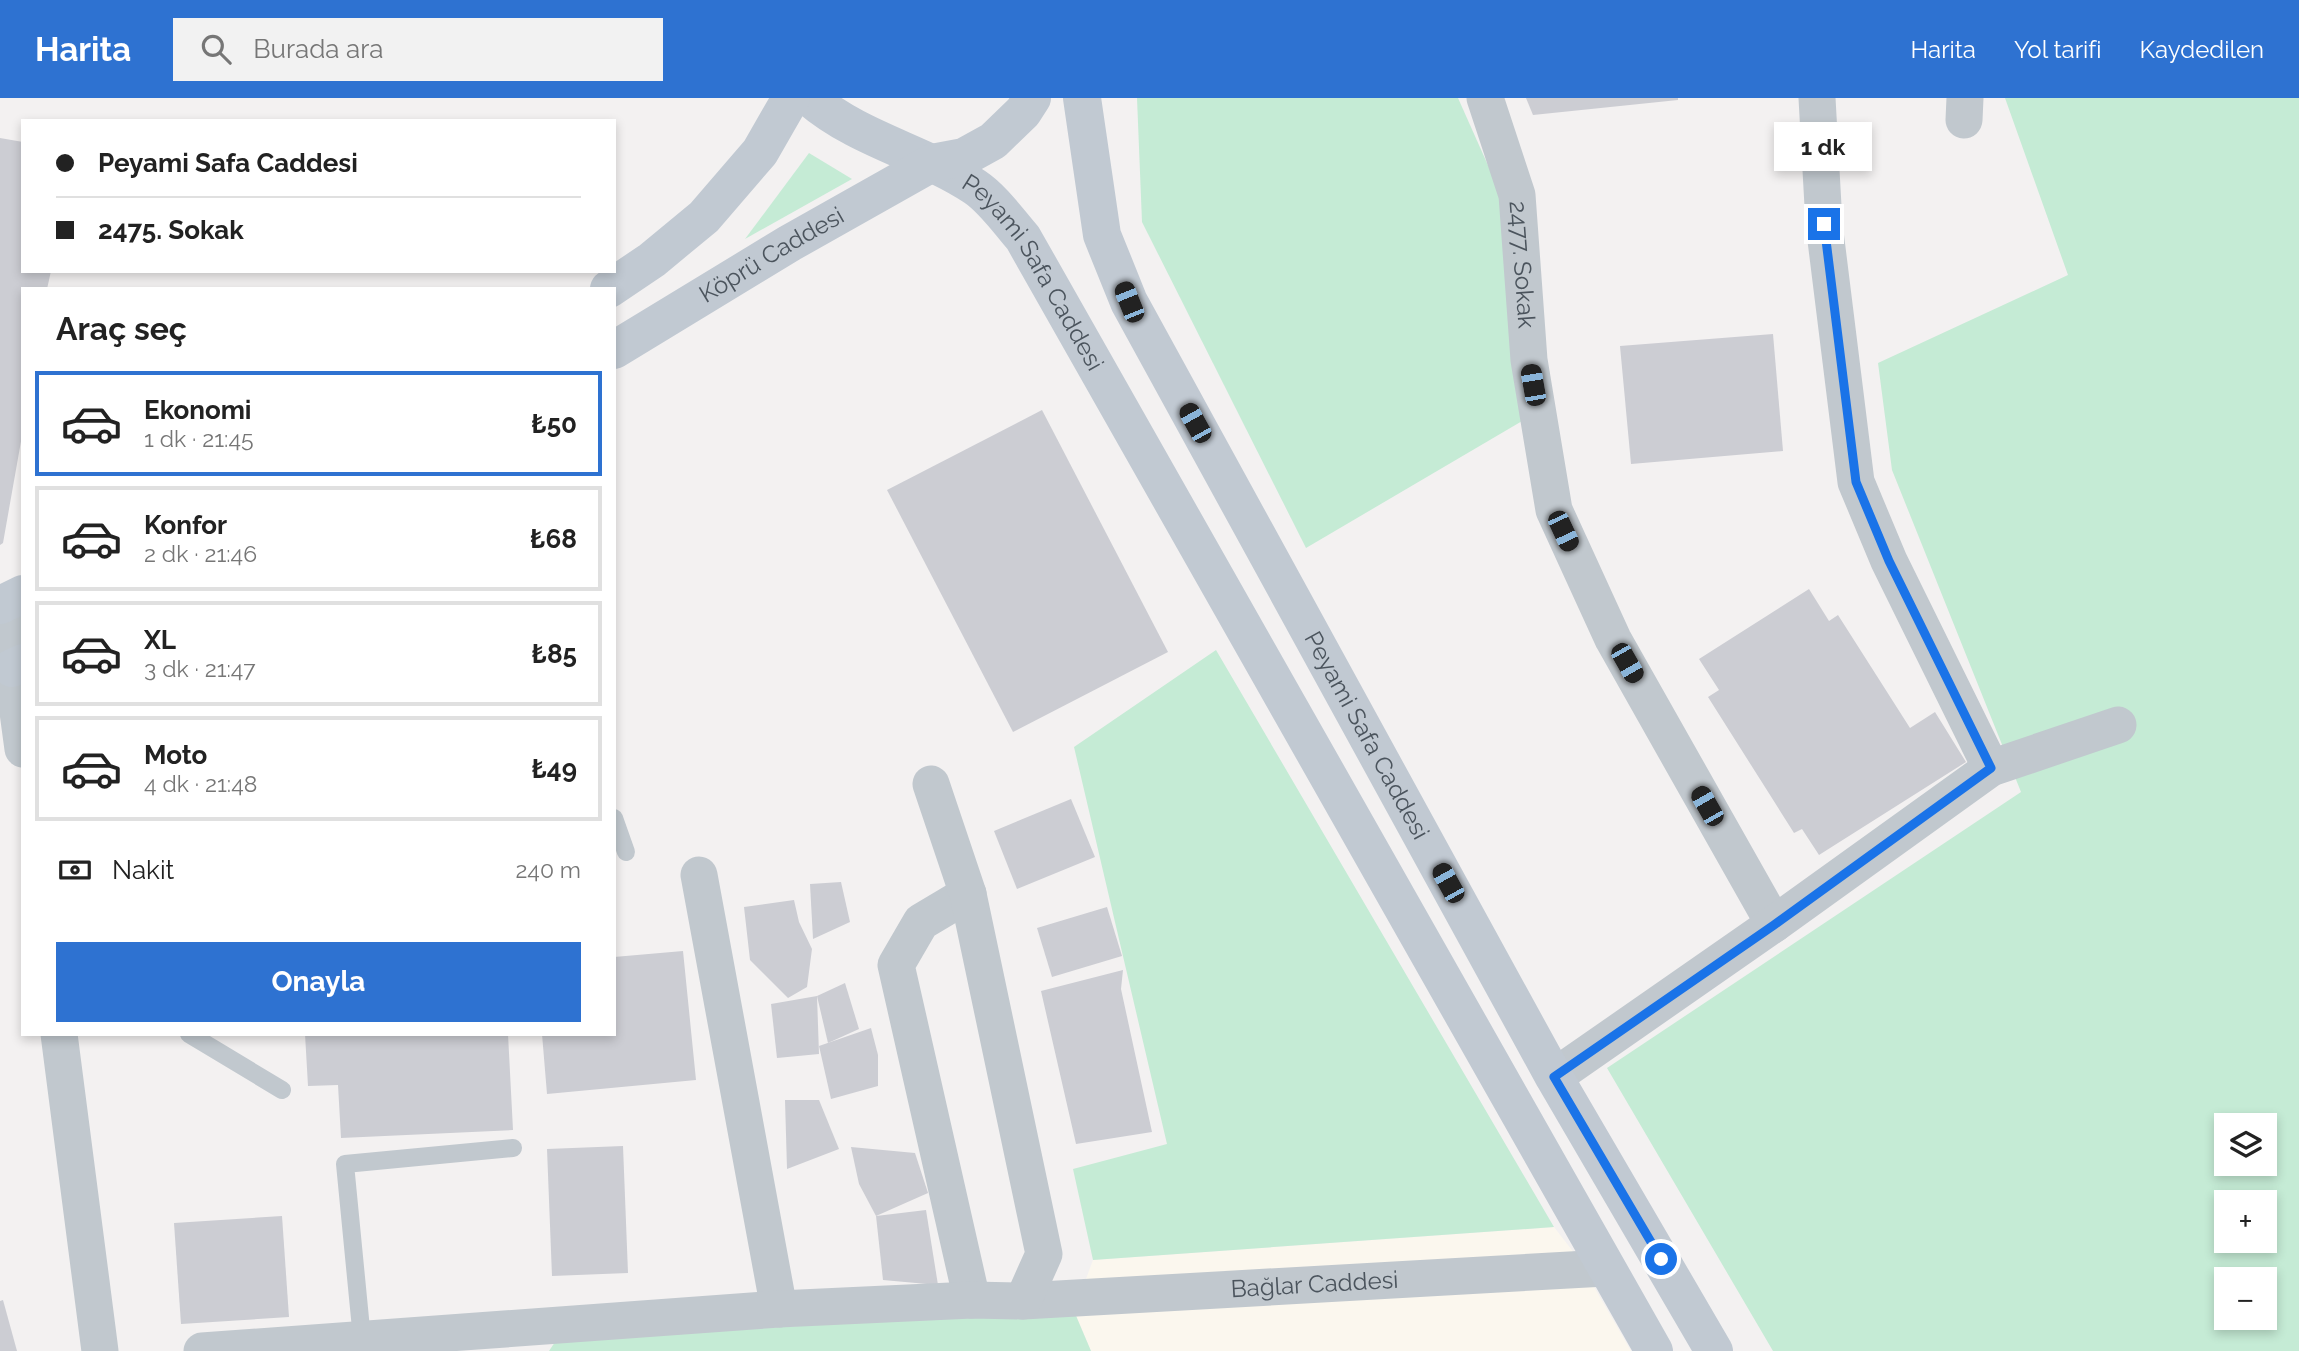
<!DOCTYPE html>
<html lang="tr">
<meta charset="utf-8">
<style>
body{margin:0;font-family:Raleway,sans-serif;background:#f2f2f2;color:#222;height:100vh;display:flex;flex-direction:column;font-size:26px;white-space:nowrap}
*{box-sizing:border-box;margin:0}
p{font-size:23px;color:#767676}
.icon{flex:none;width:38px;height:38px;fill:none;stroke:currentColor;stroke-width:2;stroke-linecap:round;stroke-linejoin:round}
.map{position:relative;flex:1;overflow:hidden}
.details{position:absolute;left:21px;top:189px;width:595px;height:749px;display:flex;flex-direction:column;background:#fff;border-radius:0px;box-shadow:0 4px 10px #0003}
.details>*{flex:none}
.top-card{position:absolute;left:21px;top:21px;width:595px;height:154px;border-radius:0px;box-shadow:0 4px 10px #0003;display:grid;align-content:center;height:154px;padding:0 35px;background:#fff}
.buttons{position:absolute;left:2214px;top:1015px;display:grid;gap:14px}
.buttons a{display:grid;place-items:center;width:63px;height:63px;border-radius:0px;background:#fff;box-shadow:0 4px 10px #0003;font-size:35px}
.end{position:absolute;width:32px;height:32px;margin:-16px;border:9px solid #1a73e8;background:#fff;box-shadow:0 0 0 4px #fff}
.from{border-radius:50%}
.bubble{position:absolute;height:49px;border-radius:0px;background:#fff;box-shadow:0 4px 10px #0003;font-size:23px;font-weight:700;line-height:49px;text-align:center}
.car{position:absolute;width:21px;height:42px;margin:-21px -10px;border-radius:9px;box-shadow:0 0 5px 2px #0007;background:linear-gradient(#222 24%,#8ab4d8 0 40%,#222 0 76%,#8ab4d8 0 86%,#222 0)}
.top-card b{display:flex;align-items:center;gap:24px;height:66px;font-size:26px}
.top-card b+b{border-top:2px solid #e0e0e0}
.top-card i{width:18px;height:18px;background:#222}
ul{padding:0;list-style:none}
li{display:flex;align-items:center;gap:21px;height:105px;margin:0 14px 10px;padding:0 21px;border:4px solid #e0e0e0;border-radius:0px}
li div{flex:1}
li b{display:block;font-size:26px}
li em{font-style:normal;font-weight:700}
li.active{border-color:#2e72d1}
li>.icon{width:63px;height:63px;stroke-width:1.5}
h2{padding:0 35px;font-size:32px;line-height:84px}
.pay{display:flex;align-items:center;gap:18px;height:77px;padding:0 35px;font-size:26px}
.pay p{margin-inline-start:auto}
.primary-button{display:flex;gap:14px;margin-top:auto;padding:14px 35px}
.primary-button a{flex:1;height:80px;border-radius:0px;background:#2e72d1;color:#fff;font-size:28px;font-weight:700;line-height:80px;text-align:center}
header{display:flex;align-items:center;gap:42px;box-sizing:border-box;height:98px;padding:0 35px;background:#2e72d1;color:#fff}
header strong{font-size:33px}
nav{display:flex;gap:38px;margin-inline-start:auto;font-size:24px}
.search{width:490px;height:63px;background:#f2f2f2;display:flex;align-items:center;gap:18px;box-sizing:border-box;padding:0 24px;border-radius:0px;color:#767676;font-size:26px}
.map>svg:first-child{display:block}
</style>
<header>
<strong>Harita</strong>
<div class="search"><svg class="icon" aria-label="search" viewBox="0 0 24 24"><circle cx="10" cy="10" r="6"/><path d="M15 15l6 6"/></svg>Burada ara</div>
<nav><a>Harita</a><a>Yol tarifi</a><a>Kaydedilen</a></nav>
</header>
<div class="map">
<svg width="2299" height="1253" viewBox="0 0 2299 1253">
<rect width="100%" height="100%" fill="#f3f1f1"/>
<polygon fill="#fbf7ee" points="1554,1129 1575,1156 1631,1253 1091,1253 1074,1213 1093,1162"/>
<g fill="#c5ebd5" fill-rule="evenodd">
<polygon points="1137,0 1458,0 1499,92 1529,319 1306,450 1142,124"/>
<path d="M2005,0H2299V1253H1773L1607,970L2021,694L1892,372L1878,265L2068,177ZM2226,1027H2264V1066H2226ZM2226,1104H2264V1143H2226ZM2226,1181H2264V1220H2226Z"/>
<polygon points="809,55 852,81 745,141"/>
<polygon points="1216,552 1554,1129 1093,1162 1073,1071 1167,1046 1074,649"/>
<polygon points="1074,1213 1091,1253 549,1253 557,1241"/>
</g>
<g fill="#cccdd3">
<polygon points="1526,0 1678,0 1678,2 1533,17"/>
<polygon points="0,40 23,44 23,173 51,173 47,191 23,191 23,332 3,445 0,447"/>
<polygon points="1773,236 1783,353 1631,366 1620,248"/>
<polygon points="1042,312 1168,554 1013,634 887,392"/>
<polygon points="1809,491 1829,523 1838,517 1910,630 1935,614 1966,664 1819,757 1802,731 1794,735 1708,599 1719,592 1699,561"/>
<polygon points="1071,701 1095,759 1017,791 994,733"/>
<polygon points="841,784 850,824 813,841 810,786"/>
<polygon points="794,802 799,824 812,851 807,889 788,900 750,862 744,809"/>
<polygon points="1107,809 1122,858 1052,879 1037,830"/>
<polygon points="683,853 696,982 547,996 542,936 614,936 614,859"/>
<polygon points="1123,872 1121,891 1152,1034 1076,1046 1041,893"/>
<polygon points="845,885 859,931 828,945 817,898"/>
<polygon points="817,898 819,956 777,960 771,906"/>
<polygon points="871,930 878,957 878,988 831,1001 819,948"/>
<polygon points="305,936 508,936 513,1032 341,1040 338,987 308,988"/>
<polygon points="785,1002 819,1002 839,1051 787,1071"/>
<polygon points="623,1048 628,1175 552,1178 547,1051"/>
<polygon points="851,1049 915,1055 928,1095 876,1118 859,1086"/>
<polygon points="926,1112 938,1187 883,1182 876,1118"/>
<polygon points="282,1118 289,1219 181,1226 174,1125"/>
<polygon points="3,1202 17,1253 0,1253 0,1203"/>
</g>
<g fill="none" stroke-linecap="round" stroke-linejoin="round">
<g stroke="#c1c8ce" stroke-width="18">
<polyline points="614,720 626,754"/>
<polyline points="189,936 282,992"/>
<polyline points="362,1241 345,1066 513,1050"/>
</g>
<g stroke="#c1c8ce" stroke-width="37">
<path id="s1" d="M1485,0L1517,97L1529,262L1554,412L1613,541L1774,826"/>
<polyline points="1817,0 1824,126 1856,384 1889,463 1991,670"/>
<polyline points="1964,22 1965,0"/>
<polyline points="0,507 12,570 23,651"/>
<polyline points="699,777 779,1211"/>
<polyline points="968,796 921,824 896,867 972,1202"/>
<polyline points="59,936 100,1253"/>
<polyline points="1554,979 1774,826 1991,670 2118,627"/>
<path id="s2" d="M1023,1203L1605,1170"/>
<polyline points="202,1253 779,1211 972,1202 1023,1203 1044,1156 968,796 931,686"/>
</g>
<g stroke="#c1c9d2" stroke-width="38">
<path id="s3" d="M810,0C859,42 922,54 975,89C993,101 1009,124 1023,140L1654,1253"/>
<path id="s4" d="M1082,0L1102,137L1129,204L1554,979L1714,1253"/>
<polyline points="609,191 652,162 704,119 760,54 791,0"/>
<path id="s5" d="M614,252L790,145L932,65L964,59L993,43L1023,14L1032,0"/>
<polyline points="0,507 23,496"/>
<polyline points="12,570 23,565"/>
</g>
</g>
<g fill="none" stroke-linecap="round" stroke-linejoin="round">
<polyline stroke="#1a73e8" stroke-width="9" points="1661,1161 1554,979 1774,827 1991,670 1889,463 1856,384 1824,126"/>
</g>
<g text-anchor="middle" stroke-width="5" stroke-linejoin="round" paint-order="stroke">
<g font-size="24" fill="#4b545d" stroke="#fff">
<text dy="8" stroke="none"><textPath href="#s5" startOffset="184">Köprü Caddesi</textPath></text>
<text dy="8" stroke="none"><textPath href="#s1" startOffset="172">2477. Sokak</textPath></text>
<text dy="8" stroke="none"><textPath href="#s3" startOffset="292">Peyami Safa Caddesi</textPath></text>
<text dy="8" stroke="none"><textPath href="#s4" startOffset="705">Peyami Safa Caddesi</textPath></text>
<text dy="8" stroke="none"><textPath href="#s2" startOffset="292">Bağlar Caddesi</textPath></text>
</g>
</g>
</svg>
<div class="buttons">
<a><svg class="icon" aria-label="layers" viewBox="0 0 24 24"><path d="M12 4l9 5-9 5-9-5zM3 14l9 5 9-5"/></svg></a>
<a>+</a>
<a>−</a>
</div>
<i class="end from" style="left:1661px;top:1161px"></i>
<i class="end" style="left:1824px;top:126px"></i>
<div class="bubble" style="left:1774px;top:24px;width:98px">1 dk</div>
<i class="car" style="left:1129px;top:204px;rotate:338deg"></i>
<i class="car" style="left:1533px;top:287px;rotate:350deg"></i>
<i class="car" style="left:1195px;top:325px;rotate:331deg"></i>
<i class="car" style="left:1563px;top:433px;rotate:155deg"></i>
<i class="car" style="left:1627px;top:565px;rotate:150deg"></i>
<i class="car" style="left:1707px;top:708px;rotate:330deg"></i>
<i class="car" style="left:1448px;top:785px;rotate:331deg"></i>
<div class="top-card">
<b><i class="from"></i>Peyami Safa Caddesi</b>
<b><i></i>2475. Sokak</b>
</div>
<section class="details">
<h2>Araç seç</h2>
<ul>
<li class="active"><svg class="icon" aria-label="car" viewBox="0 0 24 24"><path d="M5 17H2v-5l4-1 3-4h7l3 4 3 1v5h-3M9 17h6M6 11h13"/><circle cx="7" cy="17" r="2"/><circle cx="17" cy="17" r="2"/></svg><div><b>Ekonomi</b><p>1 dk · 21:45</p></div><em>₺50</em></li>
<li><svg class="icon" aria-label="car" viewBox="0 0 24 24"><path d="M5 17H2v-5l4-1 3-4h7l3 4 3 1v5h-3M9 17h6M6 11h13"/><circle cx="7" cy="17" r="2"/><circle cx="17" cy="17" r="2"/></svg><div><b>Konfor</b><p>2 dk · 21:46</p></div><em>₺68</em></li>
<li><svg class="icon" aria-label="car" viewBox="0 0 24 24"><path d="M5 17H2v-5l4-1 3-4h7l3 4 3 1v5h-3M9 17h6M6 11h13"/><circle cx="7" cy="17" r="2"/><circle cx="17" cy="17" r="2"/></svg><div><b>XL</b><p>3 dk · 21:47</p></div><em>₺85</em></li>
<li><svg class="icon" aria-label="car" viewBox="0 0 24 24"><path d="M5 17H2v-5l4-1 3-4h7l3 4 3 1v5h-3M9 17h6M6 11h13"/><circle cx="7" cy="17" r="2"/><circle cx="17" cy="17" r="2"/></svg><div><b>Moto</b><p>4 dk · 21:48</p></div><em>₺49</em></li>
</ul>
<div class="pay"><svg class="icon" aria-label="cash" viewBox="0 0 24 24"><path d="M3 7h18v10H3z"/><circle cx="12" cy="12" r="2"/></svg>Nakit<p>240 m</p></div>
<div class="primary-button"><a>Onayla</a></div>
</section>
</div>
